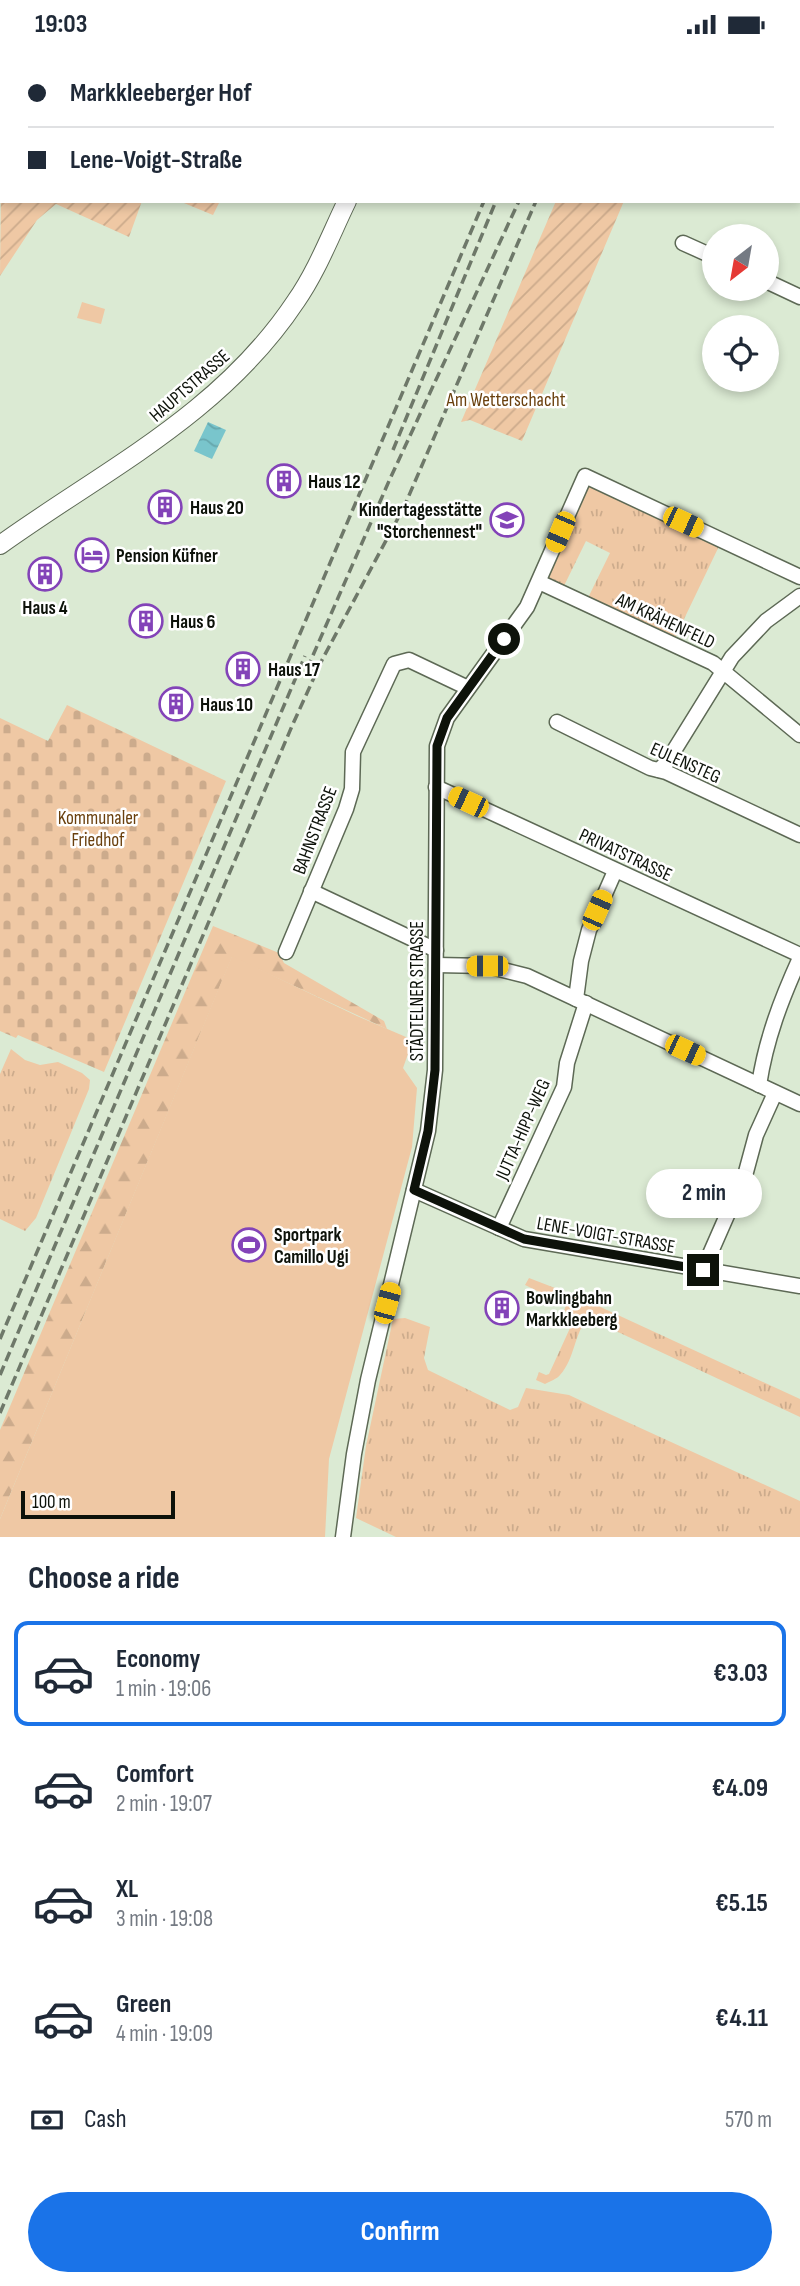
<!DOCTYPE html>
<meta charset="utf-8">
<style>
body{margin:0;font-family:"Sofia Sans Condensed",sans-serif;background:#f6f6f7;color:#1f2937;height:100vh;display:flex;flex-direction:column;font-size:26px;white-space:nowrap}
*{box-sizing:border-box;margin:0}
p{font-size:23px;color:#747a83}
.icon{flex:none;width:38px;height:38px;fill:none;stroke:currentColor;stroke-width:2;stroke-linecap:round;stroke-linejoin:round}
.map{position:relative;height:1488px;overflow:hidden}
.panel{display:flex;flex-direction:column;background:#fff;flex:1}
.panel>*{flex:none}
.guide{position:absolute;left:0px;top:0px;width:802px;height:154px;box-shadow:0 4px 10px #0003;display:grid;align-content:center;height:154px;padding:0 28px;background:#fff}
.needle{width:46px;rotate:211deg}
.controls{position:absolute;left:702px;top:175px;display:grid;gap:14px}
.controls a{display:grid;place-items:center;width:77px;height:77px;border-radius:50%;background:#fff;box-shadow:0 4px 10px #0003;font-size:35px}
.scale{position:absolute;left:21px;bottom:18px;width:154px;box-sizing:border-box;padding-left:7px;border:4px solid #0d120a;border-top:0;font-size:19px;line-height:24px;white-space:nowrap;color:#0d120a;-webkit-text-stroke:5px #fff;paint-order:stroke}
.end{position:absolute;width:32px;height:32px;margin:-16px;border:9px solid #0d120a;background:#fff;box-shadow:0 0 0 4px #fff}
.from{border-radius:50%}
.bubble{position:absolute;height:49px;border-radius:24px;background:#fff;box-shadow:0 4px 10px #0003;font-size:23px;font-weight:700;line-height:49px;text-align:center}
.car{position:absolute;width:21px;height:42px;margin:-21px -10px;border-radius:9px;box-shadow:0 0 5px 2px #0007;background:linear-gradient(#f5c518 24%,#345 0 40%,#f5c518 0 76%,#345 0 86%,#f5c518 0)}
.guide b{display:flex;align-items:center;gap:24px;height:66px;font-size:26px}
.guide b+b{border-top:2px solid #e0e1e3}
.guide i{width:18px;height:18px;background:#1f2937}
ul{padding:0;list-style:none}
li{display:flex;align-items:center;gap:21px;height:105px;margin:0 14px 10px;padding:0 14px;border:4px solid transparent;border-radius:14px}
li div{flex:1}
li b{display:block;font-size:26px}
li em{font-style:normal;font-weight:700}
li.active{border-color:#1a73e8}
li>.icon{width:63px;height:63px;stroke-width:1.5}
h2{padding:0 28px;font-size:32px;line-height:84px}
.pay{display:flex;align-items:center;gap:18px;height:77px;padding:0 28px;font-size:26px}
.pay p{margin-inline-start:auto}
.button{display:flex;gap:14px;margin-top:auto;padding:14px 28px}
.button a{flex:1;height:80px;border-radius:42px;background:#1a73e8;color:#fff;font-size:28px;font-weight:700;line-height:80px;text-align:center}
.status{display:flex;justify-content:space-between;align-items:center;height:49px;padding:0 35px;background:#fff;direction:ltr}
.status svg{height:19px;fill:currentColor}
.map>svg:first-child{display:block}
</style>
<div class="status"><b>19:03</b><svg viewBox="0 0 49 12"><path d="M0 12V9h3v3zM5 12V6h3v6zM10 12V3h3v9zM15 12V0h3v12zM26 1h20v11H26zM47 4h2v5h-2z"/></svg></div>
<div class="map">
<svg width="800" height="1488" viewBox="0 0 800 1488">
<defs>
<pattern id="grass-tufts" width="24" height="20" patternUnits="userSpaceOnUse" patternTransform="scale(1.75)"><rect width="24" height="20" fill="#efc8a4"/><path d="M3 7l-1-3M5 7V3M7 7l1-3M15 17l-1-3M17 17v-4M19 17l1-3" fill="none" stroke="#ccab8c"/></pattern>
<pattern id="forest-firs" width="22" height="20" patternUnits="userSpaceOnUse" patternTransform="scale(1.75)"><rect width="22" height="20" fill="#efc8a4"/><path d="M5 1l3.5 6h-7zM16 11l3.5 6h-7z" fill="#ccab8c"/></pattern>
<pattern id="cemetery-stones" width="16" height="16" patternUnits="userSpaceOnUse" patternTransform="scale(1.75)"><rect width="16" height="16" fill="#efc8a4"/><path d="M2 7V4a2 2 0 0 1 4 0v3zM10 15v-3a2 2 0 0 1 4 0v3z" fill="#ccab8c"/></pattern>
<pattern id="garden-furrows" width="10" height="10" patternUnits="userSpaceOnUse" patternTransform="scale(1.75)"><rect width="10" height="10" fill="#efc8a4"/><path d="M-1 1l2-2M0 10L10 0M9 11l2-2" fill="none" stroke="#ccab8c"/></pattern>
<pattern id="water-waves" width="16" height="10" patternUnits="userSpaceOnUse" patternTransform="scale(1.75)"><rect width="16" height="10" fill="#79c5cc"/><path d="M0 5q4-4 8 0t8 0" fill="none" stroke="#67a8ae"/></pattern>
</defs>
<rect width="100%" height="100%" fill="#dbead3"/>
<g fill="url(#grass-tufts)">
<polygon points="585,427 722,491 672,595 585,555 610,504 586,492 561,543 539,533"/>
<polygon points="11,1000 25,1011 40,1016 58,1013 82,1024 90,1031 89,1040 36,1169 25,1182 0,1170 0,1025"/>
<path d="M529,1229L581,1249L800,1350V1368L588,1269C574,1284 575,1310 560,1326C557,1330 550,1332 545,1335L536,1331L539,1323L546,1326L549,1325L576,1266L564,1262L566,1256L525,1236Z"/>
<polygon points="405,1269 430,1278 424,1309 428,1321 510,1361 518,1358 526,1339 569,1346 601,1361 800,1452 800,1488 396,1488 356,1469 366,1397 393,1270"/>
</g>
<polygon fill="url(#forest-firs)" points="213,877 279,904 284,914 384,972 387,980 232,908 0,1470 0,1381"/>
<polygon fill="url(#cemetery-stones)" points="67,656 226,732 104,1023 18,986 16,989 0,982 0,669 48,692"/>
<g fill="#efc8a4">
<polygon points="82,253 105,260 101,275 77,269"/>
<polygon points="232,907 357,967 413,991 403,1019 417,1039 412,1098 329,1410 325,1488 0,1488 0,1470"/>
</g>
<g fill="url(#garden-furrows)">
<polygon points="72,0 275,0 70,2"/>
<polygon points="2,49 2,152 142,152 129,188 56,155 37,171 0,227"/>
<polygon points="179,152 220,152 213,166"/>
<polygon points="556,152 624,152 522,392 470,371 461,373"/>
</g>
<polygon fill="url(#water-waves)" points="208,373 226,381 212,410 194,402"/>
<g fill="none" stroke-linecap="round" stroke-linejoin="round">
<g stroke="#79c5cc" stroke-width="3.5">
<polyline points="10,2 10,0"/>
<polyline points="0,24 2,20"/>
</g>
<defs>
<g id="minor">
<polyline points="683,194 714,208"/>
<polyline points="766,232 800,248"/>
<polyline points="539,533 713,614 800,686"/>
<polyline points="557,673 650,719 666,723 800,786"/>
<polyline points="659,721 667,713 732,608 766,572 800,547"/>
<polyline points="436,738 800,906"/>
<polyline points="311,842 436,901"/>
<polyline points="286,903 346,760 352,740 353,703 394,615 409,611 468,639"/>
<polyline points="436,916 487,917 527,927 800,1055"/>
<polyline points="576,950 581,912 589,881 615,822"/>
<path d="M759,1036C766,990 781,951 800,909"/>
<polyline points="414,1141 524,1190 800,1237"/>
<polyline points="499,1179 564,1038 567,1014 586,954"/>
<polyline points="703,1221 746,1123 756,1086 775,1044"/>
<polyline points="343,1488 354,1405 368,1331 428,1082 435,1021 437,697 447,669 527,558 585,427 800,528"/>
</g>
<g id="major">
<polyline points="418,2 418,0"/>
<path d="M0,496C106,420 221,365 296,252C317,222 331,185 347,152"/>
</g>
</defs>
<use href="#minor" stroke="#5d6955" stroke-width="17"/>
<use href="#major" stroke="#5d6955" stroke-width="20"/>
<use href="#minor" stroke="#fff" stroke-width="14"/>
<use href="#major" stroke="#fff" stroke-width="18"/>
<g stroke="#6e7869" stroke-width="3.5" stroke-dasharray="10 5" stroke-linecap="butt">
<polyline points="548,2 548,0"/>
<polyline points="581,2 582,0"/>
<polyline points="600,2 601,0"/>
<polyline points="393,401 496,152"/>
<polyline points="307,620 389,432 519,152"/>
<polyline points="0,1290 484,152"/>
<polyline points="0,1326 305,607"/>
<polyline points="0,1364 292,677 322,611 404,458 536,152"/>
</g>
</g>
<g fill="none" stroke-linecap="round" stroke-linejoin="round">
<polyline stroke="#0d120a" stroke-width="9" points="504,590 447,669 437,697 435,1021 428,1082 414,1141 524,1190 703,1221"/>
</g>
<defs>
<symbol id="building-ring" viewBox="-11 -11 22 22"><circle r="9.5" fill="#fff" stroke="#8343b8" stroke-width="1.5"/><path d="M-4-6H4V6H1V3H-1V6H-4ZM-2.5-4.3h1.7v1.8h-1.7ZM.8-4.3h1.7v1.8H.8ZM-2.5-1h1.7V.8h-1.7ZM.8-1h1.7V.8H.8Z" fill="#8343b8"/></symbol>
<symbol id="school-ring" viewBox="-11 -11 22 22"><circle r="9.5" fill="#fff" stroke="#8343b8" stroke-width="1.5"/><path d="M0-5L7-2L0 1L-7-2ZM-4 1L0 2.5L4 1V4Q0 6-4 4Z" fill="#8343b8"/></symbol>
<symbol id="hotel-ring" viewBox="-11 -11 22 22"><circle r="9.5" fill="#fff" stroke="#8343b8" stroke-width="1.5"/><path d="M-6-4.5h1.5V1H6V5H4.5V3h-9V5H-6ZM-4 0a1.8 1.8 0 1 1 3.6 0ZM.5 0V-2.5h3Q6-2.5 6 0Z" fill="#8343b8"/></symbol>
<symbol id="stadium-ring" viewBox="-11 -11 22 22"><circle r="9.5" fill="#fff" stroke="#8343b8" stroke-width="1.5"/><path d="M0-5a6.5 5 0 1 0 0 10a6.5 5 0 1 0 0-10ZM-3.5-1.8h7v3.6h-7Z" fill="#8343b8"/></symbol>
</defs>
<g fill-rule="evenodd">
<use href="#building-ring" x="265" y="413" width="38" height="38"/>
<use href="#building-ring" x="146" y="439" width="38" height="38"/>
<use href="#school-ring" x="488" y="452" width="38" height="38"/>
<use href="#hotel-ring" x="73" y="487" width="38" height="38"/>
<use href="#building-ring" x="26" y="506" width="38" height="38"/>
<use href="#building-ring" x="127" y="553" width="38" height="38"/>
<use href="#building-ring" x="224" y="601" width="38" height="38"/>
<use href="#building-ring" x="157" y="636" width="38" height="38"/>
<use href="#stadium-ring" x="230" y="1177" width="38" height="38"/>
<use href="#building-ring" x="483" y="1240" width="38" height="38"/>
</g>
<g text-anchor="middle" stroke-width="5" stroke-linejoin="round" paint-order="stroke">
<g font-size="19" fill="#0d120a" stroke="#fff">
<text transform="translate(189 336) rotate(-41)" y="7">HAUPTSTRASSE</text>
<text transform="translate(666 571) rotate(25)" y="7">AM KRÄHENFELD</text>
<text transform="translate(686 713) rotate(24)" y="7">EULENSTEG</text>
<text transform="translate(314 781) rotate(-69)" y="7">BAHNSTRASSE</text>
<text transform="translate(626 805) rotate(25)" y="7">PRIVATSTRASSE</text>
<text transform="translate(416 942) rotate(-90)" y="7">STÄDTELNER STRASSE</text>
<text transform="translate(522 1080) rotate(-66)" y="7">JUTTA-HIPP-WEG</text>
<text transform="translate(606 1185) rotate(10)" y="7">LENE-VOIGT-STRASSE</text>
</g>
<g font-size="19" fill="#6a400e" stroke="#fff">
<text x="506" y="357">Am Wetterschacht</text>
<text x="98" y="775">Kommunaler<tspan x="98" dy="22">Friedhof</tspan></text>
</g>
<g font-size="19" font-weight="bold" fill="#0d120a" stroke="#fff" text-anchor="start">
<text x="308" y="439">Haus 12</text>
<text x="190" y="465">Haus 20</text>
<text x="482" y="467" text-anchor="end">Kindertagesstätte<tspan x="482" dy="22">"Storchennest"</tspan></text>
<text x="116" y="513">Pension Küfner</text>
<text x="45" y="565" text-anchor="middle">Haus 4</text>
<text x="170" y="579">Haus 6</text>
<text x="268" y="627">Haus 17</text>
<text x="200" y="662">Haus 10</text>
<text x="274" y="1192">Sportpark<tspan x="274" dy="22">Camillo Ugi</tspan></text>
<text x="526" y="1255">Bowlingbahn<tspan x="526" dy="22">Markkleeberg</tspan></text>
</g>
</g>
</svg>
<div class="controls">
<a><svg class="needle" viewBox="-14 -14 28 28"><path d="M0-13l5 13h-10z" fill="#e53935"/><path d="M0 13l5-13h-10z" fill="#747a83"/></svg></a>
<a><svg class="icon" aria-label="locate" viewBox="0 0 24 24"><circle cx="12" cy="12" r="6"/><path d="M12 2v4M12 18v4M2 12h4M18 12h4"/></svg></a>
</div>
<div class="scale">100 m</div>
<i class="end from" style="left:504px;top:590px"></i>
<i class="end" style="left:703px;top:1221px"></i>
<div class="bubble" style="left:646px;top:1120px;width:116px">2 min</div>
<i class="car" style="left:683px;top:473px;rotate:115deg"></i>
<i class="car" style="left:560px;top:483px;rotate:203deg"></i>
<i class="car" style="left:468px;top:753px;rotate:295deg"></i>
<i class="car" style="left:597px;top:861px;rotate:24deg"></i>
<i class="car" style="left:487px;top:917px;rotate:270deg"></i>
<i class="car" style="left:685px;top:1001px;rotate:115deg"></i>
<i class="car" style="left:387px;top:1254px;rotate:15deg"></i>
<div class="guide">
<b><i class="from"></i>Markkleeberger Hof</b>
<b><i></i>Lene-Voigt-Straße</b>
</div>
</div>
<section class="panel">
<h2>Choose a ride</h2>
<ul>
<li class="active"><svg class="icon" aria-label="car" viewBox="0 0 24 24"><path d="M5 17H2v-5l4-1 3-4h7l3 4 3 1v5h-3M9 17h6M6 11h13"/><circle cx="7" cy="17" r="2"/><circle cx="17" cy="17" r="2"/></svg><div><b>Economy</b><p>1 min · 19:06</p></div><em>€3.03</em></li>
<li><svg class="icon" aria-label="car" viewBox="0 0 24 24"><path d="M5 17H2v-5l4-1 3-4h7l3 4 3 1v5h-3M9 17h6M6 11h13"/><circle cx="7" cy="17" r="2"/><circle cx="17" cy="17" r="2"/></svg><div><b>Comfort</b><p>2 min · 19:07</p></div><em>€4.09</em></li>
<li><svg class="icon" aria-label="car" viewBox="0 0 24 24"><path d="M5 17H2v-5l4-1 3-4h7l3 4 3 1v5h-3M9 17h6M6 11h13"/><circle cx="7" cy="17" r="2"/><circle cx="17" cy="17" r="2"/></svg><div><b>XL</b><p>3 min · 19:08</p></div><em>€5.15</em></li>
<li><svg class="icon" aria-label="car" viewBox="0 0 24 24"><path d="M5 17H2v-5l4-1 3-4h7l3 4 3 1v5h-3M9 17h6M6 11h13"/><circle cx="7" cy="17" r="2"/><circle cx="17" cy="17" r="2"/></svg><div><b>Green</b><p>4 min · 19:09</p></div><em>€4.11</em></li>
</ul>
<div class="pay"><svg class="icon" aria-label="cash" viewBox="0 0 24 24"><path d="M3 7h18v10H3z"/><circle cx="12" cy="12" r="2"/></svg>Cash<p>570 m</p></div>
<div class="button"><a>Confirm</a></div>
</section>
